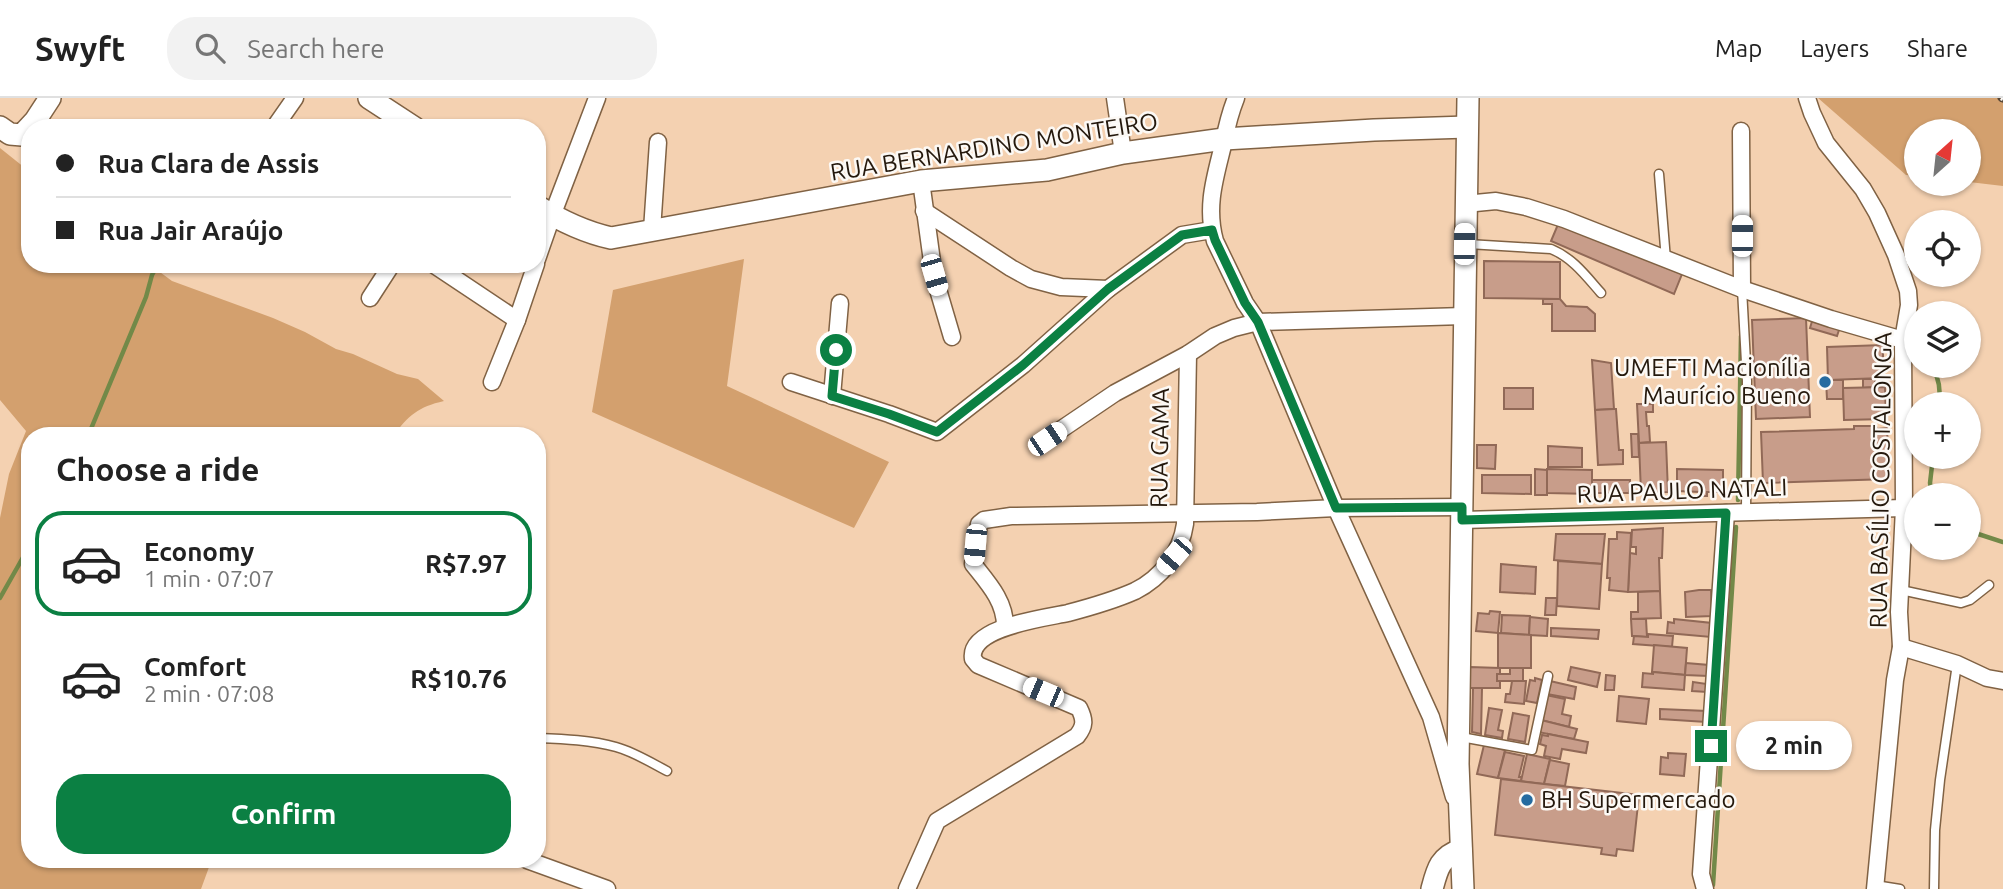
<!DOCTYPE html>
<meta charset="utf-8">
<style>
body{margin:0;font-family:Ubuntu,sans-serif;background:#f2f2f2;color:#222;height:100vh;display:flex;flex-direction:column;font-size:26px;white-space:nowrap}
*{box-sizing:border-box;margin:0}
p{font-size:23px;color:#767676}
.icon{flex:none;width:38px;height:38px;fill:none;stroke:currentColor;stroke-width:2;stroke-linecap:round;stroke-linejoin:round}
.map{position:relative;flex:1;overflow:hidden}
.details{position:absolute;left:21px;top:329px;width:525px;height:441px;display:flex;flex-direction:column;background:#fff;border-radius:28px;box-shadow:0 2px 5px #0004}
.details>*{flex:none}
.banner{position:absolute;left:21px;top:21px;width:525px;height:154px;border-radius:28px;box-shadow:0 2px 5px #0004;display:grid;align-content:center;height:154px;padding:0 35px;background:#fff}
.needle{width:46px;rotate:27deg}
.fabs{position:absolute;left:1904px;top:21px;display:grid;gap:14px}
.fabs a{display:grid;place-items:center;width:77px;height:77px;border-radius:50%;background:#fff;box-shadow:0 2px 5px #0004;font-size:35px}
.end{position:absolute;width:32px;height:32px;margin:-16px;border:9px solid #0b8043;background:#fff;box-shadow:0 0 0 4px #fff}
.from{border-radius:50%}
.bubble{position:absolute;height:49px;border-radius:24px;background:#fff;box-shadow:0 2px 5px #0004;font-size:23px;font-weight:700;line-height:49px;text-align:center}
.car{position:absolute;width:21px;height:42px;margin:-21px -10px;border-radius:9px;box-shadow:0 0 5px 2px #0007;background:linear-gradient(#fff 24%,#345 0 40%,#fff 0 76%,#345 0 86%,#fff 0)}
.banner b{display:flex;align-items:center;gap:24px;height:66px;font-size:26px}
.banner b+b{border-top:2px solid #e0e0e0}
.banner i{width:18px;height:18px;background:#222}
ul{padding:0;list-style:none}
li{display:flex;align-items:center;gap:21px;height:105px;margin:0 14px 10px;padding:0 21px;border:4px solid transparent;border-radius:28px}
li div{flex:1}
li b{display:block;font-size:26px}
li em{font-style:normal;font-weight:700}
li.selected{border-color:#0b8043}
li>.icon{width:63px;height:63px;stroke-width:1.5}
h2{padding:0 35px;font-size:32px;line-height:84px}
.button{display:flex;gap:14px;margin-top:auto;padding:14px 35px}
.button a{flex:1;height:80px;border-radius:28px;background:#0b8043;color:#fff;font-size:28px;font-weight:700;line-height:80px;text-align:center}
header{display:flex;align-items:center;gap:42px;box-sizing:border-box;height:98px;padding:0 35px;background:#fff;border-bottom:2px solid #e0e0e0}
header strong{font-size:33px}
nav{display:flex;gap:38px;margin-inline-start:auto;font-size:24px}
.search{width:490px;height:63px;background:#f2f2f2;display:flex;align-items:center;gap:18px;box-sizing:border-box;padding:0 24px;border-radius:28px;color:#767676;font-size:26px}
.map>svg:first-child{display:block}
</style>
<header>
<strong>Swyft</strong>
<div class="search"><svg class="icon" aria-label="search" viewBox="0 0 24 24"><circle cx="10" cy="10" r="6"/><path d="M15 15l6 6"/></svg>Search here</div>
<nav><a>Map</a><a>Layers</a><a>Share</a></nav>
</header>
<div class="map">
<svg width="2003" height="791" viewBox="0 0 2003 791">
<rect width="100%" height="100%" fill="#f4d1b1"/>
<g fill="#d3a06e">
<polygon points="1818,0 2003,0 2003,88 1969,84 1969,33 1916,33 1916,78 1906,77"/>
<path d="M0,50L30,74V166H149L172,183L273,220L305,234L336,251L353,256L397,276L418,281L444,303C418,309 409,317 393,338H30V761H212L201,791H0V420L9,376L26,333L0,302Z"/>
<polygon points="744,161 727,288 889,364 854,430 592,314 613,192"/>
</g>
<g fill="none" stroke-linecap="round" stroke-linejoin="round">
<g stroke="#728948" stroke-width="4.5">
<polyline points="1914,246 1916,248"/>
<path d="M1932,268C1939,280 1941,292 1939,306"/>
<polyline points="88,338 146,199 152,177 158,166"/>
<polyline points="1932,397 1930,385 1933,359"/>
<polyline points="1738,402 1741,238"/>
<polyline points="1969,433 2003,444"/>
<polyline points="0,500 30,447"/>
<polyline points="1713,787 1736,429"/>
</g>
</g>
<g fill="#c89d8a" stroke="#916957" stroke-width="2">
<polygon points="1559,124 1682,176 1674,196 1551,143"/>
<polygon points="1484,163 1560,164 1560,201 1484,200"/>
<polygon points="1543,201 1560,201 1566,208 1587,209 1595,216 1595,233 1552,233 1552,206 1543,206"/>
<polygon points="1806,220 1810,319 1756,321 1752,222"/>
<polygon points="1813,220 1840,229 1837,238 1810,230"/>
<polygon points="1883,247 1883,280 1828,282 1827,249"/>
<polygon points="1592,262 1611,265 1614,311 1595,312"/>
<polygon points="1863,281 1875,281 1875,289 1863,290"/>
<polygon points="1826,282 1843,282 1843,301 1827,301"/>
<polygon points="1885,289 1886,321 1844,322 1843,290"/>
<rect x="1504" y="290" width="29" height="21"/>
<polygon points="1637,306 1653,306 1653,314 1646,314 1647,328 1649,328 1650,344 1639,345"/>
<polygon points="1614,311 1616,311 1619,352 1623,352 1623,366 1598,367 1595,312"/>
<polygon points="1854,328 1876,328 1877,331 1887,330 1889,381 1763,385 1761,334 1854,331"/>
<polygon points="1631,336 1638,336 1639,359 1632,359"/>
<polygon points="1666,344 1668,394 1641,395 1639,345"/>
<polygon points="1477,347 1496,347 1495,371 1477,370"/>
<polygon points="1548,348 1582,350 1582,369 1548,369"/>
<polygon points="1535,371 1547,372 1547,397 1535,397"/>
<polygon points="1547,371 1592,372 1592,396 1547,395"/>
<polygon points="1677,371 1723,372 1723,394 1707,394 1707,398 1700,398 1700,394 1677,393"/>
<polygon points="1482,377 1531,377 1531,396 1482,395"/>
<polygon points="1592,382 1630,382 1629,395 1592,395"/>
<polygon points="1663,430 1662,460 1659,460 1660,493 1628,494 1630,455 1636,456 1636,449 1631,449 1632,432"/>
<polygon points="1617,434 1631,435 1628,494 1609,492 1610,480 1607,480 1609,441 1617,441"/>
<polygon points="1556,436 1605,436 1602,466 1554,462"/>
<polygon points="1558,463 1602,466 1599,511 1557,508"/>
<polygon points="1501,466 1536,469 1535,496 1500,494"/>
<polygon points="1699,492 1711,492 1712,518 1686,519 1685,494"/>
<polygon points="1660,493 1661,520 1631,521 1631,514 1638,514 1638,494"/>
<polygon points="1546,500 1557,500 1556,517 1545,517"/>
<polygon points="1490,513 1500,514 1498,535 1476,533 1478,515 1489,516"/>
<polygon points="1502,517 1530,518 1529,537 1501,535"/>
<polygon points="1530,519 1548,521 1547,538 1529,537"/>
<polygon points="1631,521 1646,521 1647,539 1632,538"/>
<polygon points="1674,521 1712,525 1711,539 1667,535 1668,524 1674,525"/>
<polygon points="1551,530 1599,532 1598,541 1551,538"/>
<polygon points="1498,535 1531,537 1531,570 1498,570"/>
<polygon points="1648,536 1673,538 1672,549 1633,546 1634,538 1648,539"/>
<polygon points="1654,547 1687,550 1685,577 1652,574"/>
<polygon points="1686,565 1709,567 1708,578 1685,577"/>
<polygon points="1470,569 1500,570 1500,576 1497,576 1497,583 1500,583 1500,590 1470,590"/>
<polygon points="1571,569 1600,575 1597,589 1568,582"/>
<polygon points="1510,570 1523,570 1523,583 1497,583 1497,576 1510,576"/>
<polygon points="1653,574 1685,577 1684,592 1642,589 1643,575 1653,576"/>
<polygon points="1606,577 1615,578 1614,592 1605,592"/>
<polygon points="1535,580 1542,582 1537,605 1526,603 1530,582 1535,583"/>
<polygon points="1512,583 1526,583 1524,606 1505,604 1506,596 1510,596"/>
<polygon points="1550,583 1576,589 1574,601 1547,596"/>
<polygon points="1693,584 1707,586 1707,594 1692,593"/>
<polygon points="1473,590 1482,590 1481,636 1472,634"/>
<polygon points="1546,597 1565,601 1562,616 1571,618 1569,629 1541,622"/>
<polygon points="1619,598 1649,601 1646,626 1617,623"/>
<polygon points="1489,610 1502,612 1498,632 1503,633 1502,640 1485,637"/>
<polygon points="1660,611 1707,613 1706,624 1660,621"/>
<polygon points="1513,615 1529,618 1525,644 1508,641"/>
<polygon points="1541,622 1577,631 1574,641 1538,634"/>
<polygon points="1548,636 1588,644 1586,655 1562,651 1560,661 1544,658 1546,648 1540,646 1542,637 1548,638"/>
<polygon points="1484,647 1505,652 1498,680 1477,676"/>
<polygon points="1505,654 1524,658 1519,679 1522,679 1521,683 1498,680"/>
<polygon points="1668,655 1686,656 1684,678 1660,676 1661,659 1668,660"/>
<polygon points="1527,656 1550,661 1544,686 1521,683"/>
<polygon points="1550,662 1569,666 1565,688 1544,686"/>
<polygon points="1501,681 1639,697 1633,753 1617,751 1616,758 1601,756 1602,750 1495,737"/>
</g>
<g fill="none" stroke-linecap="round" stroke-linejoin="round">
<defs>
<g id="service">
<polyline points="1659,76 1666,162"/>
<path d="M1468,146L1551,151C1573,160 1586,178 1601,195"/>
<polyline points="1742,191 1747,283 1746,414"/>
<polyline points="1901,492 1961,505 1970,502 1989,487"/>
<polyline points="1461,639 1532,652 1548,578"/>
<path d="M537,640C563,641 591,642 616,649C634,654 650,664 667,673"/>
<polyline points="1875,787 1900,791"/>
<polyline points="1934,791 1935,732 1940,682 1957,566"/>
</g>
<g id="minor">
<polyline points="1115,0 1123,55"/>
<path d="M1236,0C1230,15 1227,27 1224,43C1216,77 1205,107 1215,143L1245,205L1258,224L1336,410L1431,619L1454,699"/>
<polyline points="1807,0 1812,15 1826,45 1863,91 1877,115 1896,157 1908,193 1909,207 1903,242 1904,410 1899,514 1901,549 1895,582 1875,791"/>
<polyline points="274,30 295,0"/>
<polyline points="1741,33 1742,191"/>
<polyline points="921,83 934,178 952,239"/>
<polyline points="1465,106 1496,103 1526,109 1564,121 1742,191 1831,221 1903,242"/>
<polyline points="924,113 1011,170 1031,181 1061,189 1108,191"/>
<polyline points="652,132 658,44"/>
<polyline points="537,161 552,118 597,0"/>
<polyline points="433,166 517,222"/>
<polyline points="370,200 392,166"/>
<polyline points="492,284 517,222 536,166"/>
<polyline points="791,284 889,316 937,334 1023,267 1108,191 1182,137 1212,132"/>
<polyline points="832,298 840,205"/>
<polyline points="1047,341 1115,295 1188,256 1215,238 1234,230 1258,224 1464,218"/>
<polyline points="1462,422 1904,410"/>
<path d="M1005,528C1005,503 988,485 973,466L979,426L984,422L1011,418L1257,414L1336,410L1462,409"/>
<polyline points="1901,549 1957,566 1987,580 2003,583"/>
<polyline points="527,762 607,791"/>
<path d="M907,791L937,723L1077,638C1085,628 1085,622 1079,610L978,567L973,561C968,529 1045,520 1068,515C1087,510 1117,501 1135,493C1161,480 1181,455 1185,426L1188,256"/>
<polyline points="1705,791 1701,776 1726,415"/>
</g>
<g id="tertiary">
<polyline points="369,0 415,30"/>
<polyline points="0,29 10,36 22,37 35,23 50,0"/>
<path d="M537,108C561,123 584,134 611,140L921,83L1047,72L1123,55L1224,41L1374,32L1467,29"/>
<path d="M1432,791C1437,772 1440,758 1461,752"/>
<polyline points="1463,791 1458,666 1468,0"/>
</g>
</defs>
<use href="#service" stroke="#806244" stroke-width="11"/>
<use href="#minor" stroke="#806244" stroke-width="19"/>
<use href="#tertiary" stroke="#806244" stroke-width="24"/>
<use href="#service" stroke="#fff" stroke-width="8"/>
<use href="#minor" stroke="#fff" stroke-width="16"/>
<use href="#tertiary" stroke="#fff" stroke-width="21"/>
<defs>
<polyline id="rail" points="2001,0 2003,1"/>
</defs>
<use href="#rail" stroke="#584736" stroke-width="7"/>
<use href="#rail" stroke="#fcf9f5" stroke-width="4.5" stroke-dasharray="13" stroke-linecap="butt"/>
</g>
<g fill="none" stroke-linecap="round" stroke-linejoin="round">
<polyline stroke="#0b8043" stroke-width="9" points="836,252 832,298 889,316 937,334 1023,267 1108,191 1182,137 1212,132 1215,142 1245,205 1258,224 1336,410 1462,409 1462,422 1726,415 1711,648"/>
</g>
<g fill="#256ba0" stroke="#fcf9f5" stroke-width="2.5">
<circle cx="1825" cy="284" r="7"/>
<circle cx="1527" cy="702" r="7"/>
</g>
<g text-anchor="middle" stroke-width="5" stroke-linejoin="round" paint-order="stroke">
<g font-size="24" fill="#24180c" stroke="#fcf9f5">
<text transform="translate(994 49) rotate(-9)" y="8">RUA BERNARDINO MONTEIRO</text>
<text transform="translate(1160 350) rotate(-89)" y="8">RUA GAMA</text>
<text transform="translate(1881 382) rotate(-89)" y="8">RUA BASÍLIO COSTALONGA</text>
<text transform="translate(1682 393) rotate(-2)" y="8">RUA PAULO NATALI</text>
</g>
<g font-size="24" fill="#24180c" stroke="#fcf9f5" text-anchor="end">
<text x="1811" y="278">UMEFTI Macionília<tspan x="1811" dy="28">Maurício Bueno</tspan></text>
<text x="1541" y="710" text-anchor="start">BH Supermercado</text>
</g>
</g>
</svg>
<div class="fabs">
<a><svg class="needle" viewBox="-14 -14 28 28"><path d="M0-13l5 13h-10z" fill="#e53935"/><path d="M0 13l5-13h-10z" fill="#767676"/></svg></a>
<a><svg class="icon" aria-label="locate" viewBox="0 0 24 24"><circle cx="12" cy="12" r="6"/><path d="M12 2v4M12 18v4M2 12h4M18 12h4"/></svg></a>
<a><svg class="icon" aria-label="layers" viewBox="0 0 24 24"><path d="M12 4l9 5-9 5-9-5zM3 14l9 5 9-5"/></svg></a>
<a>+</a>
<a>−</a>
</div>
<i class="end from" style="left:836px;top:252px"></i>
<i class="end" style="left:1711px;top:648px"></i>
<div class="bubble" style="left:1736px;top:623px;width:116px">2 min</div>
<i class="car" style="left:1742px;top:138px;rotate:0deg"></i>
<i class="car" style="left:1464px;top:146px;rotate:1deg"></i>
<i class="car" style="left:934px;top:177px;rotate:164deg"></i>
<i class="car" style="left:1047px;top:341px;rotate:56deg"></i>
<i class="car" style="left:975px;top:447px;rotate:185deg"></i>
<i class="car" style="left:1174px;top:458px;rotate:221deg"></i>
<i class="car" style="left:1043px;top:594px;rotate:293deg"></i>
<div class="banner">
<b><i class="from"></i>Rua Clara de Assis</b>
<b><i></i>Rua Jair Araújo</b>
</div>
<section class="details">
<h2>Choose a ride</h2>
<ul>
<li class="selected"><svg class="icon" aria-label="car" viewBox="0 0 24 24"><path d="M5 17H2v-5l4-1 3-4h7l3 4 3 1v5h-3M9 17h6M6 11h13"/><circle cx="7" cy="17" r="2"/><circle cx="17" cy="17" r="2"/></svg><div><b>Economy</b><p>1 min · 07:07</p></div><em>R$7.97</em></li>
<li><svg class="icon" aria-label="car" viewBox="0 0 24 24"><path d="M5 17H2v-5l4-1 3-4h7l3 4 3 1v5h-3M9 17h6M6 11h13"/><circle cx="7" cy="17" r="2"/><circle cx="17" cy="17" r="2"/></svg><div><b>Comfort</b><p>2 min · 07:08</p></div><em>R$10.76</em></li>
</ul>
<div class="button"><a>Confirm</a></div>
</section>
</div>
